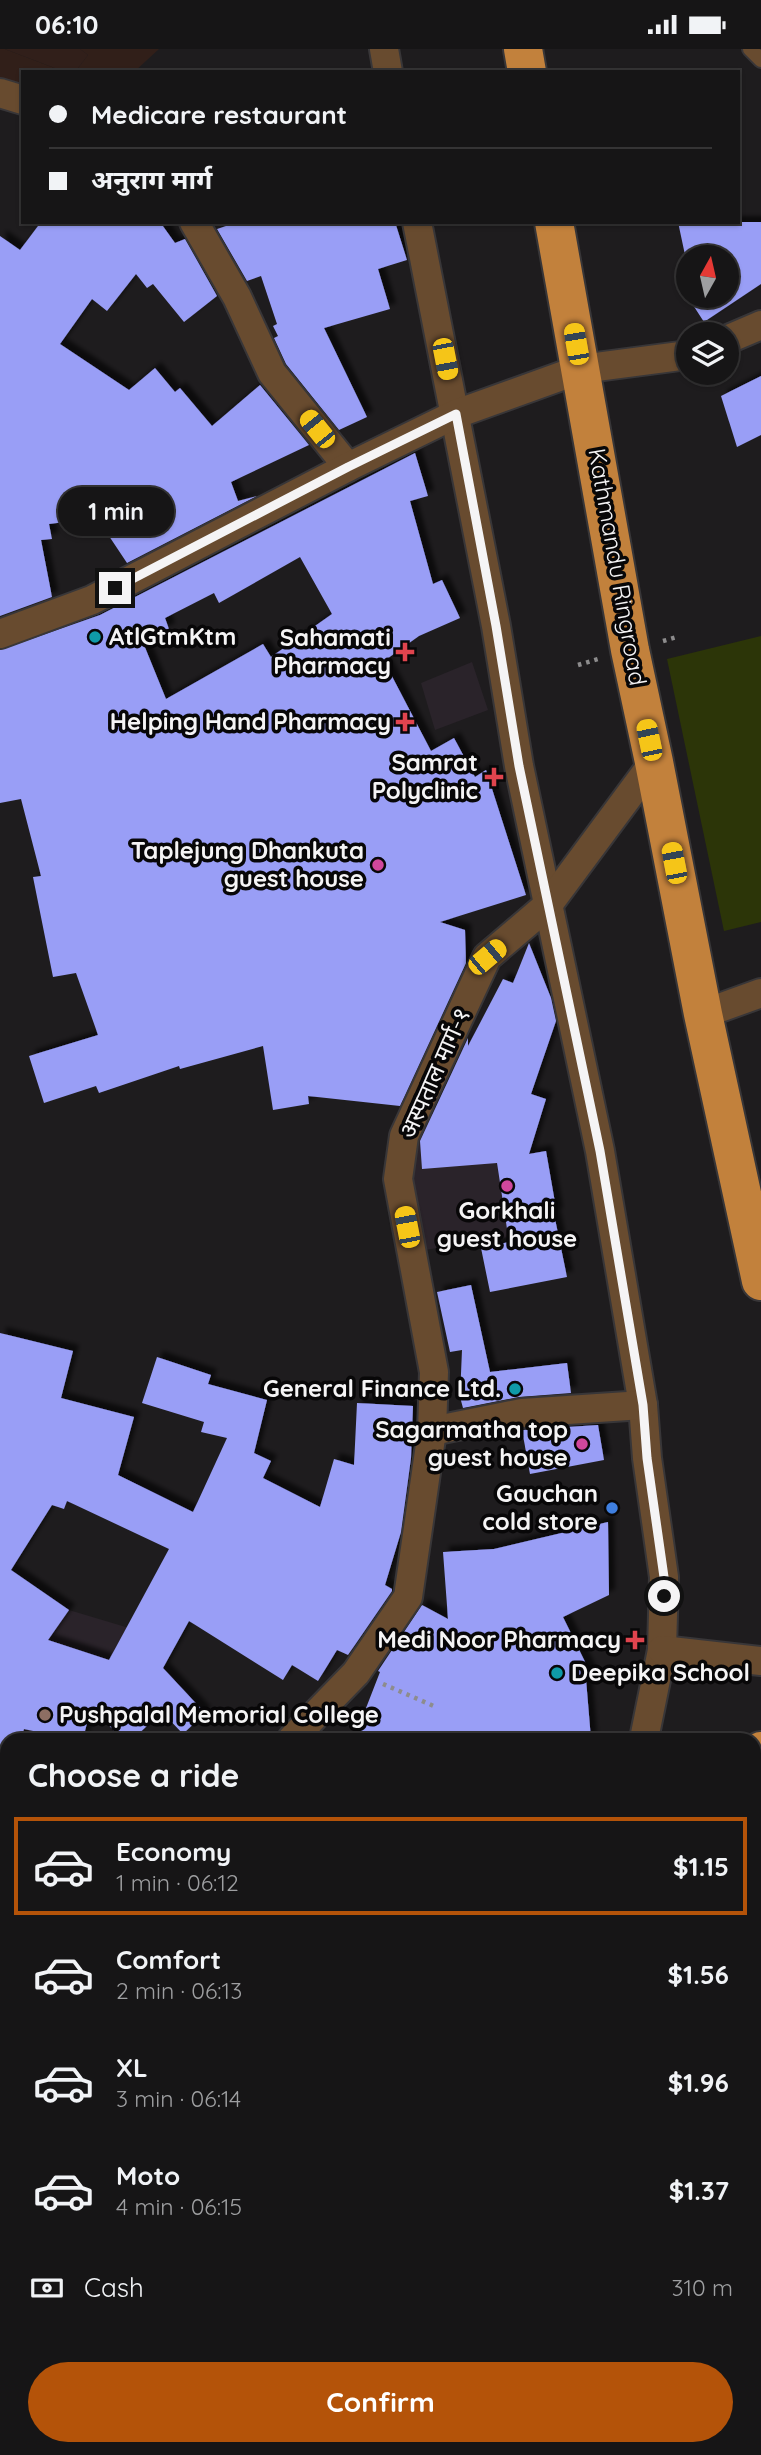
<!DOCTYPE html>
<meta charset="utf-8">
<style>
body{margin:0;font-family:Quicksand,"Noto Sans Devanagari",sans-serif;background:#232223;color:#f1f3f6;height:100vh;display:flex;flex-direction:column;font-size:26px;white-space:nowrap}
*{box-sizing:border-box;margin:0}
p{font-size:23px;color:#9e9fa1}
.icon{flex:none;width:38px;height:38px;fill:none;stroke:currentColor;stroke-width:2;stroke-linecap:round;stroke-linejoin:round}
.map{position:relative;flex:1;overflow:hidden}
.sheet{position:absolute;left:0px;top:1684px;width:761px;height:723px;display:flex;flex-direction:column;background:#161516;border-radius:21px 21px 0 0;box-shadow:0 2px 5px #0004,0 0 0 2px #353435}
.sheet>*{flex:none}
.hud{position:absolute;left:21px;top:21px;width:719px;height:154px;border-radius:0px;box-shadow:0 2px 5px #0004,0 0 0 2px #353435;display:grid;align-content:center;height:154px;padding:0 28px;background:#161516}
.needle{width:46px;rotate:8deg}
.tools{position:absolute;left:676px;top:196px;display:grid;gap:14px}
.tools a{display:grid;place-items:center;width:63px;height:63px;border-radius:50%;background:#161516;box-shadow:0 2px 5px #0004,0 0 0 2px #353435;font-size:35px}
.end{position:absolute;width:32px;height:32px;margin:-16px;border:9px solid #f5f4f5;background:#111;box-shadow:0 0 0 4px #111}
.from{border-radius:50%}
.bubble{position:absolute;height:49px;border-radius:24px;background:#161516;box-shadow:0 2px 5px #0004,0 0 0 2px #353435;font-size:23px;font-weight:700;line-height:49px;text-align:center}
.car{position:absolute;width:21px;height:42px;margin:-21px -10px;border-radius:9px;box-shadow:0 0 5px 2px #0007;background:linear-gradient(#f5c518 24%,#345 0 40%,#f5c518 0 76%,#345 0 86%,#f5c518 0)}
.hud b{display:flex;align-items:center;gap:24px;height:66px;font-size:26px}
.hud b+b{border-top:2px solid #353435}
.hud i{width:18px;height:18px;background:#f1f3f6}
ul{padding:0;list-style:none}
li{display:flex;align-items:center;gap:21px;height:98px;margin:0 14px 10px;padding:0 14px;border:4px solid transparent;border-radius:0px}
li div{flex:1}
li b{display:block;font-size:26px}
li em{font-style:normal;font-weight:700}
li.on{border-color:#b45309}
li>.icon{width:63px;height:63px;stroke-width:1.5}
h2{padding:0 28px;font-size:32px;line-height:84px}
.pay{display:flex;align-items:center;gap:18px;height:77px;padding:0 28px;font-size:26px}
.pay p{margin-inline-start:auto}
.cta{display:flex;gap:14px;margin-top:auto;padding:14px 28px}
.cta a{flex:1;height:80px;border-radius:42px;background:#b45309;color:#fff;font-size:28px;font-weight:700;line-height:80px;text-align:center}
.status{display:flex;justify-content:space-between;align-items:center;height:49px;padding:0 35px;background:#161516;direction:ltr}
.status svg{height:19px;fill:currentColor}
.map>svg:first-child{display:block}
</style>
<div class="status"><b>06:10</b><svg viewBox="0 0 49 12"><path d="M0 12V9h3v3zM5 12V6h3v6zM10 12V3h3v9zM15 12V0h3v12zM26 1h20v11H26zM47 4h2v5h-2z"/></svg></div>
<div class="map">
<svg width="761" height="2406" viewBox="0 0 761 2406">
<defs>
<filter id="shadow"><feDropShadow dx="6" dy="-6" stdDeviation="2" flood-color="#0009"/></filter>
</defs>
<rect width="100%" height="100%" fill="#1e1c1e"/>
<g fill="#311f19">
<polygon points="0,0 5,0 65,23 23,23 23,46 0,40"/>
<polygon points="80,0 159,0 134,23 75,23 88,6"/>
<polygon points="761,2248 761,2406 692,2406 685,2399 754,2399 754,2251"/>
</g>
<g fill="#2a232a">
<polygon points="472,613 488,661 435,681 421,634"/>
<polygon points="419,1064 489,1070 509,1188 418,1202 403,1120"/>
<polygon points="0,1535 69,1561 139,1582 107,1611 92,1655 83,1690 7,1690 7,1797 0,1794"/>
</g>
<polygon fill="#311f1a" points="5,0 80,0 88,6 75,23 65,23"/>
<polygon fill="#2c3508" points="761,587 761,873 724,882 667,610"/>
<g fill="#999ef6" fill-rule="evenodd" filter="url(#shadow)">
<polygon points="41,173 160,173 175,194 185,190 217,247 184,273 153,235 147,239 136,225 107,262 92,250 60,295 129,341 155,319 175,343 180,339 212,377 260,336 309,396 231,433 238,452 257,447 127,514 97,469 49,475 52,490 41,491 52,548 0,567 0,187 20,201"/>
<polygon points="238,173 395,173 407,211 378,220 390,260 324,279 367,368 339,381 286,315 274,289 278,287 273,277 277,275 261,227 247,232 217,180"/>
<polygon points="678,173 761,173 761,235 704,273 680,236 688,230 688,247 726,247 726,208 688,208 688,220"/>
<polygon points="761,327 761,386 737,398 721,347"/>
<path d="M415,404L428,447L410,452L433,535L442,531L460,569L419,587L384,612L431,702L454,689L475,728L486,721L526,846L440,873L465,881L466,914L400,1057L308,1047L309,1055L273,1061L263,997L180,1020L179,1017L99,1044L96,1037L44,1054L29,1007L98,986L76,924L53,928L33,828L41,827L21,750L0,754V601L100,566ZM300,508L332,565L271,608L263,595L166,650L142,591L169,580L165,569L214,544L219,554Z"/>
<polygon points="529,894 551,949 556,972 531,1045 546,1050 529,1105 546,1102 557,1165 554,1165 567,1228 490,1243 481,1199 509,1193 497,1114 422,1120 420,1092 468,989 468,997 503,930 513,934"/>
<polygon points="471,1236 490,1323 567,1314 571,1344 519,1348 463,1359 460,1348 462,1301 450,1303 437,1243"/>
<path d="M0,1284L73,1302L61,1349L134,1368L118,1426L193,1463L227,1389L201,1383L204,1373L142,1354L157,1308L211,1326L208,1335L267,1351L254,1404L271,1412L263,1429L320,1458L334,1410L354,1416L357,1354L413,1357L411,1409L401,1483L385,1536L392,1540V1542L348,1606L337,1601L318,1632L292,1616L283,1631L189,1572L163,1619L205,1664L183,1685L162,1663L133,1690H122L91,1658L83,1690H70L24,1680L21,1690H7V1737H0ZM67,1452L169,1500L109,1611L48,1591L69,1561L11,1521L52,1456L64,1460Z"/>
<polygon points="598,1376 604,1411 530,1425 522,1381"/>
<polygon points="608,1473 609,1546 563,1568 592,1627 586,1630 591,1690 354,1690 380,1623 378,1622 422,1556 448,1570 443,1503 494,1500"/>
</g>
<g fill="none" stroke-linecap="round" stroke-linejoin="round">
<defs>
<polyline id="service" points="750,0 761,11"/>
<g id="minor">
<polyline points="384,0 388,23"/>
<polyline points="0,44 23,51"/>
<polyline points="194,173 237,248 272,324 348,418"/>
<polyline points="417,173 496,577 519,717 600,1102 643,1356 647,1409 664,1528 662,1601 644,1690"/>
<polyline points="726,291 761,276"/>
<polyline points="0,585 92,551 348,418 456,365 581,320 688,306"/>
<polyline points="703,965 761,944"/>
<polyline points="432,1382 522,1364 643,1356"/>
<polyline points="662,1601 761,1612"/>
<polyline points="292,1690 356,1624 408,1548 432,1382 434,1323 398,1130 404,1087 487,908 548,856 654,713"/>
<polyline points="0,1928 7,1917"/>
<polyline points="0,2336 7,2334"/>
</g>
<polyline id="primary" points="754,2204 761,2201"/>
<g id="trunk">
<polyline points="523,0 527,23"/>
<polyline points="554,173 630,601 654,713 703,965 761,1232"/>
<polyline points="754,1722 761,1702"/>
<polyline points="754,1833 761,1817"/>
<polyline points="754,1917 761,1909"/>
<polyline points="471,2406 473,2399"/>
<polyline points="513,2406 519,2399"/>
</g>
</defs>
<use href="#service" stroke="#383638" stroke-width="18"/>
<use href="#minor" stroke="#383638" stroke-width="32"/>
<use href="#primary" stroke="#383638" stroke-width="42"/>
<use href="#trunk" stroke="#383638" stroke-width="42"/>
<g stroke="#8d8c8d" stroke-width="4.5" stroke-dasharray="3.5 5" stroke-linecap="butt">
<polyline points="663,592 677,588"/>
<polyline points="578,616 598,610"/>
<polyline points="383,1635 436,1658"/>
</g>
<use href="#service" stroke="#684b2f" stroke-width="14"/>
<use href="#minor" stroke="#684b2f" stroke-width="28"/>
<use href="#primary" stroke="#b3783a" stroke-width="38"/>
<use href="#trunk" stroke="#c2813c" stroke-width="38"/>
</g>
<g fill="none" stroke-linecap="round" stroke-linejoin="round">
<polyline stroke="#f5f4f5" stroke-width="9" points="115,539 348,418 456,365 496,577 519,717 600,1102 643,1356 647,1409 664,1528 664,1547"/>
</g>
<g fill="#0f9aa8" stroke="#080708" stroke-width="2.5">
<circle cx="95" cy="588" r="7"/>
<circle cx="515" cy="1340" r="7"/>
<circle cx="557" cy="1624" r="7"/>
</g>
<g fill="#e0444e" stroke="#080708" stroke-width="2.5">
<path d="M401.5 592.5h7v7h7v7h-7v7h-7v-7h-7v-7h7z"/>
<path d="M401.5 662.5h7v7h7v7h-7v7h-7v-7h-7v-7h7z"/>
<path d="M490.5 717.5h7v7h7v7h-7v7h-7v-7h-7v-7h7z"/>
<path d="M631.5 1580.5h7v7h7v7h-7v7h-7v-7h-7v-7h7z"/>
</g>
<g fill="#d1479c" stroke="#080708" stroke-width="2.5">
<circle cx="378" cy="816" r="7"/>
<circle cx="507" cy="1137" r="7"/>
<circle cx="582" cy="1395" r="7"/>
</g>
<circle fill="#3f7fe0" stroke="#080708" stroke-width="2.5" cx="612" cy="1459" r="7"/>
<circle fill="#8d6e63" stroke="#080708" stroke-width="2.5" cx="45" cy="1666" r="7"/>
<g text-anchor="middle" stroke-width="7" stroke-linejoin="round" paint-order="stroke">
<g font-size="24" fill="#f5f4f5" stroke="#080708">
<text transform="translate(617 518) rotate(80)" y="8">Kathmandu Ringroad</text>
<text transform="translate(435 1024) rotate(-66)" y="8">अस्पताल मार्ग-१</text>
</g>
<g font-size="24" font-weight="bold" fill="#f5f4f5" stroke="#080708" text-anchor="end">
<text x="109" y="596" text-anchor="start">AtlGtmKtm</text>
<text x="391" y="597">Sahamati<tspan x="391" dy="28">Pharmacy</tspan></text>
<text x="391" y="681">Helping Hand Pharmacy</text>
<text x="478" y="722">Samrat<tspan x="478" dy="28">Polyclinic</tspan></text>
<text x="364" y="810">Taplejung Dhankuta<tspan x="364" dy="28">guest house</tspan></text>
<text x="507" y="1170" text-anchor="middle">Gorkhali<tspan x="507" dy="28">guest house</tspan></text>
<text x="501" y="1348">General Finance Ltd.</text>
<text x="568" y="1389">Sagarmatha top<tspan x="568" dy="28">guest house</tspan></text>
<text x="598" y="1453">Gauchan<tspan x="598" dy="28">cold store</tspan></text>
<text x="621" y="1599">Medi Noor Pharmacy</text>
<text x="571" y="1632" text-anchor="start">Deepika School</text>
<text x="59" y="1674" text-anchor="start">Pushpalal Memorial College</text>
</g>
</g>
</svg>
<div class="tools">
<a><svg class="needle" viewBox="-14 -14 28 28"><path d="M0-13l5 13h-10z" fill="#e53935"/><path d="M0 13l5-13h-10z" fill="#9e9fa1"/></svg></a>
<a><svg class="icon" aria-label="layers" viewBox="0 0 24 24"><path d="M12 4l9 5-9 5-9-5zM3 14l9 5 9-5"/></svg></a>
</div>
<i class="end from" style="left:664px;top:1547px"></i>
<i class="end" style="left:115px;top:539px"></i>
<div class="bubble" style="left:58px;top:438px;width:116px">1 min</div>
<i class="car" style="left:576px;top:295px;rotate:350deg"></i>
<i class="car" style="left:445px;top:310px;rotate:169deg"></i>
<i class="car" style="left:317px;top:380px;rotate:321deg"></i>
<i class="car" style="left:649px;top:691px;rotate:348deg"></i>
<i class="car" style="left:674px;top:814px;rotate:349deg"></i>
<i class="car" style="left:487px;top:908px;rotate:50deg"></i>
<i class="car" style="left:407px;top:1178px;rotate:349deg"></i>
<div class="hud">
<b><i class="from"></i>Medicare restaurant</b>
<b><i></i>अनुराग मार्ग</b>
</div>
<section class="sheet">
<h2>Choose a ride</h2>
<ul>
<li class="on"><svg class="icon" aria-label="car" viewBox="0 0 24 24"><path d="M5 17H2v-5l4-1 3-4h7l3 4 3 1v5h-3M9 17h6M6 11h13"/><circle cx="7" cy="17" r="2"/><circle cx="17" cy="17" r="2"/></svg><div><b>Economy</b><p>1 min · 06:12</p></div><em>$1.15</em></li>
<li><svg class="icon" aria-label="car" viewBox="0 0 24 24"><path d="M5 17H2v-5l4-1 3-4h7l3 4 3 1v5h-3M9 17h6M6 11h13"/><circle cx="7" cy="17" r="2"/><circle cx="17" cy="17" r="2"/></svg><div><b>Comfort</b><p>2 min · 06:13</p></div><em>$1.56</em></li>
<li><svg class="icon" aria-label="car" viewBox="0 0 24 24"><path d="M5 17H2v-5l4-1 3-4h7l3 4 3 1v5h-3M9 17h6M6 11h13"/><circle cx="7" cy="17" r="2"/><circle cx="17" cy="17" r="2"/></svg><div><b>XL</b><p>3 min · 06:14</p></div><em>$1.96</em></li>
<li><svg class="icon" aria-label="car" viewBox="0 0 24 24"><path d="M5 17H2v-5l4-1 3-4h7l3 4 3 1v5h-3M9 17h6M6 11h13"/><circle cx="7" cy="17" r="2"/><circle cx="17" cy="17" r="2"/></svg><div><b>Moto</b><p>4 min · 06:15</p></div><em>$1.37</em></li>
</ul>
<div class="pay"><svg class="icon" aria-label="cash" viewBox="0 0 24 24"><path d="M3 7h18v10H3z"/><circle cx="12" cy="12" r="2"/></svg>Cash<p>310 m</p></div>
<div class="cta"><a>Confirm</a></div>
</section>
</div>
